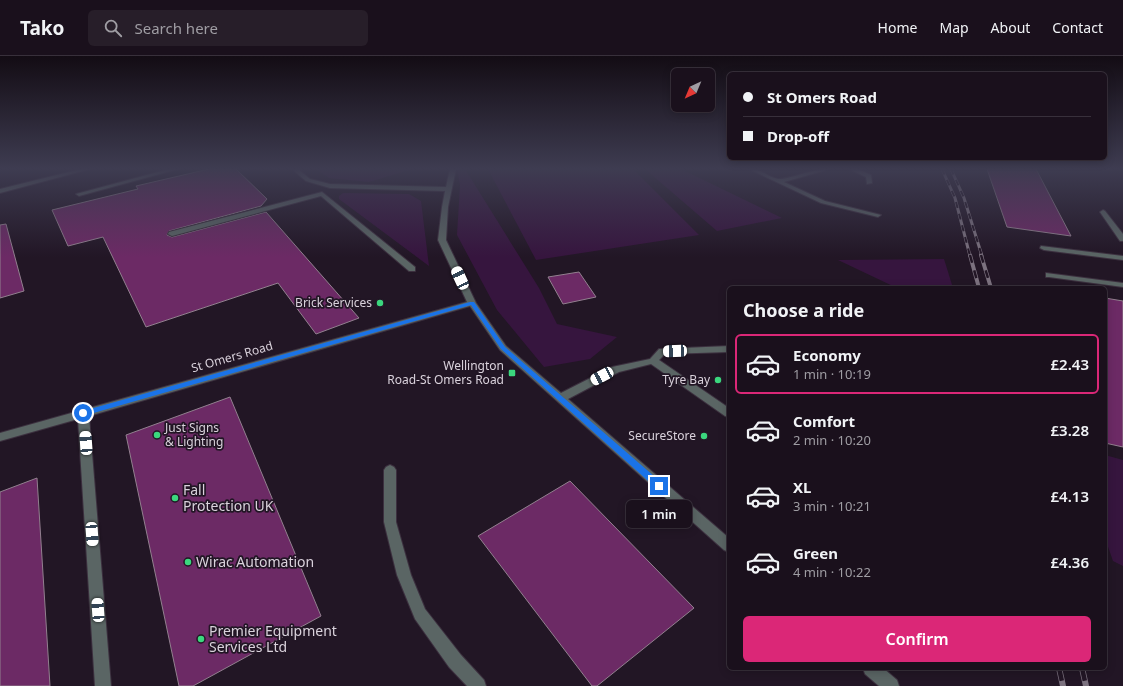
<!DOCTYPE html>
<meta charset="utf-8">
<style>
body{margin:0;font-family:"Noto Sans",sans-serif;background:#271e29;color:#f1f3f6;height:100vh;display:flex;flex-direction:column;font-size:15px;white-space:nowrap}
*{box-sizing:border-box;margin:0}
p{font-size:13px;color:#9f9da3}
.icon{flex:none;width:22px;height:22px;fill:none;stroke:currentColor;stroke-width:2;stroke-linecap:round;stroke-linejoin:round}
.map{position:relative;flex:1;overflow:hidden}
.drawer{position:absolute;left:727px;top:230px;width:380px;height:384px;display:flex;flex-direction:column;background:#1a101c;border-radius:6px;box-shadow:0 2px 10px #0003,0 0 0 1px #38303b}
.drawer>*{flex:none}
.guide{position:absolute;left:727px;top:16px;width:380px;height:88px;border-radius:6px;box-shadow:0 2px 10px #0003,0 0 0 1px #38303b;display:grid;align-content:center;height:88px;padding:0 16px;background:#1a101c}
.needle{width:26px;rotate:224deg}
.fabs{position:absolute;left:671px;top:12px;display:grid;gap:8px}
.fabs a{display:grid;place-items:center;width:44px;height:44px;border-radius:6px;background:#1a101c;box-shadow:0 2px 10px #0003,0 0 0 1px #38303b;font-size:20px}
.end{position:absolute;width:18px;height:18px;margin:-9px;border:5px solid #1a73e8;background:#fff;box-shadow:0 0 0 2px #fff}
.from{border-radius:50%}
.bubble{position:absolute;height:28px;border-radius:6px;background:#1a101c;box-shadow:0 2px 10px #0003,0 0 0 1px #38303b;font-size:13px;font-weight:600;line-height:28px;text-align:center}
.car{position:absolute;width:12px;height:24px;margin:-12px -6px;border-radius:5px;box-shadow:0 0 3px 1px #0007;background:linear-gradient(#fff 24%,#345 0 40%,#fff 0 76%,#345 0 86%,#fff 0)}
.guide b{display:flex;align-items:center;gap:14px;height:38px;font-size:15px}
.guide b+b{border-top:1px solid #38303b}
.guide i{width:10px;height:10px;background:#f1f3f6}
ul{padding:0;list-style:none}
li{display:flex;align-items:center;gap:12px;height:60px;margin:0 8px 6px;padding:0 8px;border:2px solid transparent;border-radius:6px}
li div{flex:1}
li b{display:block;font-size:15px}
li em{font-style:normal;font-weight:600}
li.selected{border-color:#db2777}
li>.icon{width:36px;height:36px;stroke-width:1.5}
h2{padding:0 16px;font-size:18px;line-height:48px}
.button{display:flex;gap:8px;margin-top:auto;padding:8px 16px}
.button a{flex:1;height:46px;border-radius:6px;background:#db2777;color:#fff;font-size:16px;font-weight:600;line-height:46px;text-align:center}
header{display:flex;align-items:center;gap:24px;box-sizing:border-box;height:56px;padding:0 20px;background:#1a101c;border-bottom:1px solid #38303b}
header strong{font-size:19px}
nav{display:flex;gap:22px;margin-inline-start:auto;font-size:14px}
.search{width:280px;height:36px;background:#271e29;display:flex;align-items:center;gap:10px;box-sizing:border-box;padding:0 14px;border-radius:6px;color:#9f9da3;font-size:15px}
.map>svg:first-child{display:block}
</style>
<header>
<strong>Tako</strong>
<div class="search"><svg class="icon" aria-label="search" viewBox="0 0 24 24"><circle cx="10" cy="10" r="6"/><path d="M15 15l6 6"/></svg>Search here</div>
<nav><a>Home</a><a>Map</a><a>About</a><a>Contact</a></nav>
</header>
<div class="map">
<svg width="1123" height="630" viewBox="0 0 1123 630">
<rect width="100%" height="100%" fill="#221625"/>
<g fill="#36153e">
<polygon points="316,113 412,113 369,126 329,122"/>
<polygon points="457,113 465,113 539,232 557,268 617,281 590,303 544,311 497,254 457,179 460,129"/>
<polygon points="488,113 633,113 699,179 536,204"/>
<polygon points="645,113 681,113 782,162 717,175"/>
<polygon points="343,137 409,138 421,145 429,210 339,143 339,140"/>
<polygon points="944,203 953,232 897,232 838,204"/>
<polygon points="1105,399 1123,404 1123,510 1113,505 1105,482"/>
</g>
<g fill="#6c2a65" stroke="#92808f">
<polygon points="209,113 236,113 267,143 261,150 169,175 167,179 172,181 266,156 359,262 316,278 278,227 146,271 103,181 68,190 52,154 138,133 136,130"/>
<polygon points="987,113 1036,113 1071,180 1007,171"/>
<polygon points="6,168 24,235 0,242 0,169"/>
<polygon points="579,216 596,241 563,248 548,221"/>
<polygon points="1105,242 1123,245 1123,391 1105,387"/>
<polygon points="230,341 321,560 193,630 179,630 126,379"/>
<polygon points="37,422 50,630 0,630 0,436"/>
<polygon points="570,425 694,552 597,630 592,630 478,480"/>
</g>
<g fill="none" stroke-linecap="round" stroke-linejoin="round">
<defs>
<g id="minor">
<polygon points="81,113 90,113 0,137 0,133"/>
<polygon points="169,113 178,113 79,140 76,138"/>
<polygon points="292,113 298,113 310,123 330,128 446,131 450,113 456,113 448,151 446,184 476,247 506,290 561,337 612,311 650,303 659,293 729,290 729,296 665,298 659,304 729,352 729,361 725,360 651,308 619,316 568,343 729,482 729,496 724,494 500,294 470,250 89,360 111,630 95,630 78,363 0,385 0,377 467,246 438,184 442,151 445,135 330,132 306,125"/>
<path d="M749,113C760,112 767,121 778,123C786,124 814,113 827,113L826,114L784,126L825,145L881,159L878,161L821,147Z"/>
<polygon points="849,113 857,113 871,119 872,127 867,128 866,121"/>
<polygon points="322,136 415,211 415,215 409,215 321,140 172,180 168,178 169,176"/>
<polygon points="1103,154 1105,155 1123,178 1123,185 1120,185 1100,156"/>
<polygon points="1041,190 1123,200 1123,204 1044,194 1040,192"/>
<polygon points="1046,217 1123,227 1123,231 1049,221 1046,221"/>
<polygon points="390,409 394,411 396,414 396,466 411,519 425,553 461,599 484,624 486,630 467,630 449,611 415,563 397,519 384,466 384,414 386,411"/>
<polygon points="863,612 883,612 897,624 899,630 879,630 865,618"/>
</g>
</defs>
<use href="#minor" stroke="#3c303f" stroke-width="2"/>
<use href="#minor" fill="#5a6564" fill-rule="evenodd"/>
<defs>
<g id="rail-far2">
<polyline points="942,113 955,142 970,200"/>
<polyline points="951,113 964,142 982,200"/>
</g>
<g id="rail-far1">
<polyline points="970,199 979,232"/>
<polyline points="981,199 991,232"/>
</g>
<g id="rail">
<polyline points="1059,612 1063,630"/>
<polyline points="1082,612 1086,630"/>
</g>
</defs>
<use href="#rail-far2" stroke="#7c727f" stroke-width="3"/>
<use href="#rail-far1" stroke="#7c727f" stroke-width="4"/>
<use href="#rail" stroke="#7c727f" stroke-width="6"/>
<use href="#rail-far2" stroke="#221625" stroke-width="2" stroke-dasharray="6" stroke-linecap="butt"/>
<use href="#rail-far1" stroke="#221625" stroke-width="2.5" stroke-dasharray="8" stroke-linecap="butt"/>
<use href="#rail" stroke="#221625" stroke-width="4.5" stroke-dasharray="13" stroke-linecap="butt"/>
</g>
<linearGradient id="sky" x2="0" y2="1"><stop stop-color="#130c14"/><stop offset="0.56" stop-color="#3e3c51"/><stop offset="1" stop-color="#3e3c51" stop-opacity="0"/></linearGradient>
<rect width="1123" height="201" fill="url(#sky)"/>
<polygon fill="#1a73e8" points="470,246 474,246 505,291 662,427 662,432 656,432 501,293 471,249 83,360 80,357 83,355"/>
<g fill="#3bd77e" stroke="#221625" stroke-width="1.5">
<circle cx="380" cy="247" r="4"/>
<rect x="508" y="313" width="8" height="8" rx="2"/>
<circle cx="718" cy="324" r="4"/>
<circle cx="157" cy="379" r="4"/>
<circle cx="704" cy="380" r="4"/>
<circle cx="175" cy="442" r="4"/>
<circle cx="188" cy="506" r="4"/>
<circle cx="201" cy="583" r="4"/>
</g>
<g text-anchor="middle" stroke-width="3.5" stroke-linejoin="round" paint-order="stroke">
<g font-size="12" fill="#dad2dc" stroke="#221625" text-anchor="end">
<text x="372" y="251">Brick Services</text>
<text x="504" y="314">Wellington<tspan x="504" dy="14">Road-St Omers Road</tspan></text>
<text x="710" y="328">Tyre Bay</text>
<text x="165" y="376" text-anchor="start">Just Signs<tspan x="165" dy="14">&amp; Lighting</tspan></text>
<text x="696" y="384">SecureStore</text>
</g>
<g font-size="12" fill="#dad2dc" stroke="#221625">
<text transform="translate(232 301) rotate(-16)" y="4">St Omers Road</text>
</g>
<g font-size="14" fill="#dad2dc" stroke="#221625" text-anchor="start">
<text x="183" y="439">Fall<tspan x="183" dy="16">Protection UK</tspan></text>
<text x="196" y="511">Wirac Automation</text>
<text x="209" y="580">Premier Equipment<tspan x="209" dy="16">Services Ltd</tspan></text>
</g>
</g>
</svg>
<div class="fabs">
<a><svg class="needle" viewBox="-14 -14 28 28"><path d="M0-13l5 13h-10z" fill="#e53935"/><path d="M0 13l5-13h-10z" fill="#9f9da3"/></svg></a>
</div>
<i class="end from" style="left:83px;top:357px"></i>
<i class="end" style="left:659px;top:430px"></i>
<div class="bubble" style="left:626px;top:444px;width:66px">1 min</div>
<i class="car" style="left:460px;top:222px;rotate:335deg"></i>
<i class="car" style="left:675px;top:295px;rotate:268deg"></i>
<i class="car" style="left:602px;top:320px;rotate:242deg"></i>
<i class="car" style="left:86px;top:387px;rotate:356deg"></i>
<i class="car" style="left:92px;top:478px;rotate:176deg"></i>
<i class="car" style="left:98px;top:554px;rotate:356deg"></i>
<div class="guide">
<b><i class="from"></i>St Omers Road</b>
<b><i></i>Drop-off</b>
</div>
<section class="drawer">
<h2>Choose a ride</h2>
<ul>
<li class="selected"><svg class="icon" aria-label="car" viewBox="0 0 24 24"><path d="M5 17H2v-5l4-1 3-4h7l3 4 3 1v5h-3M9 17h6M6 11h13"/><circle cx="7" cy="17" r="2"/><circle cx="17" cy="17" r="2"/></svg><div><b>Economy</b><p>1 min · 10:19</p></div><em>£2.43</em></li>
<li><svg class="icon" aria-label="car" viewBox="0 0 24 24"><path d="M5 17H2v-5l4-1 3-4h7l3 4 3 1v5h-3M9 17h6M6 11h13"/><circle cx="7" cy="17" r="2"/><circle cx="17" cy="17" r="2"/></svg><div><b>Comfort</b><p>2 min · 10:20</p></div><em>£3.28</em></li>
<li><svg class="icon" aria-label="car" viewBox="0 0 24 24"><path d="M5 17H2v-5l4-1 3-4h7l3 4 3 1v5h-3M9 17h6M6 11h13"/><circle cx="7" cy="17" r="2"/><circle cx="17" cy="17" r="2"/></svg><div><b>XL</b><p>3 min · 10:21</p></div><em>£4.13</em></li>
<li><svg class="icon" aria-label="car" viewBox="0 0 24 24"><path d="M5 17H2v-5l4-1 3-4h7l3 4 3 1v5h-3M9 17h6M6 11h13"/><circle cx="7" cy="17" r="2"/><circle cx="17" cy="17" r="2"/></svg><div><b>Green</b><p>4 min · 10:22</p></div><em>£4.36</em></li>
</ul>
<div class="button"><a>Confirm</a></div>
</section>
</div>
